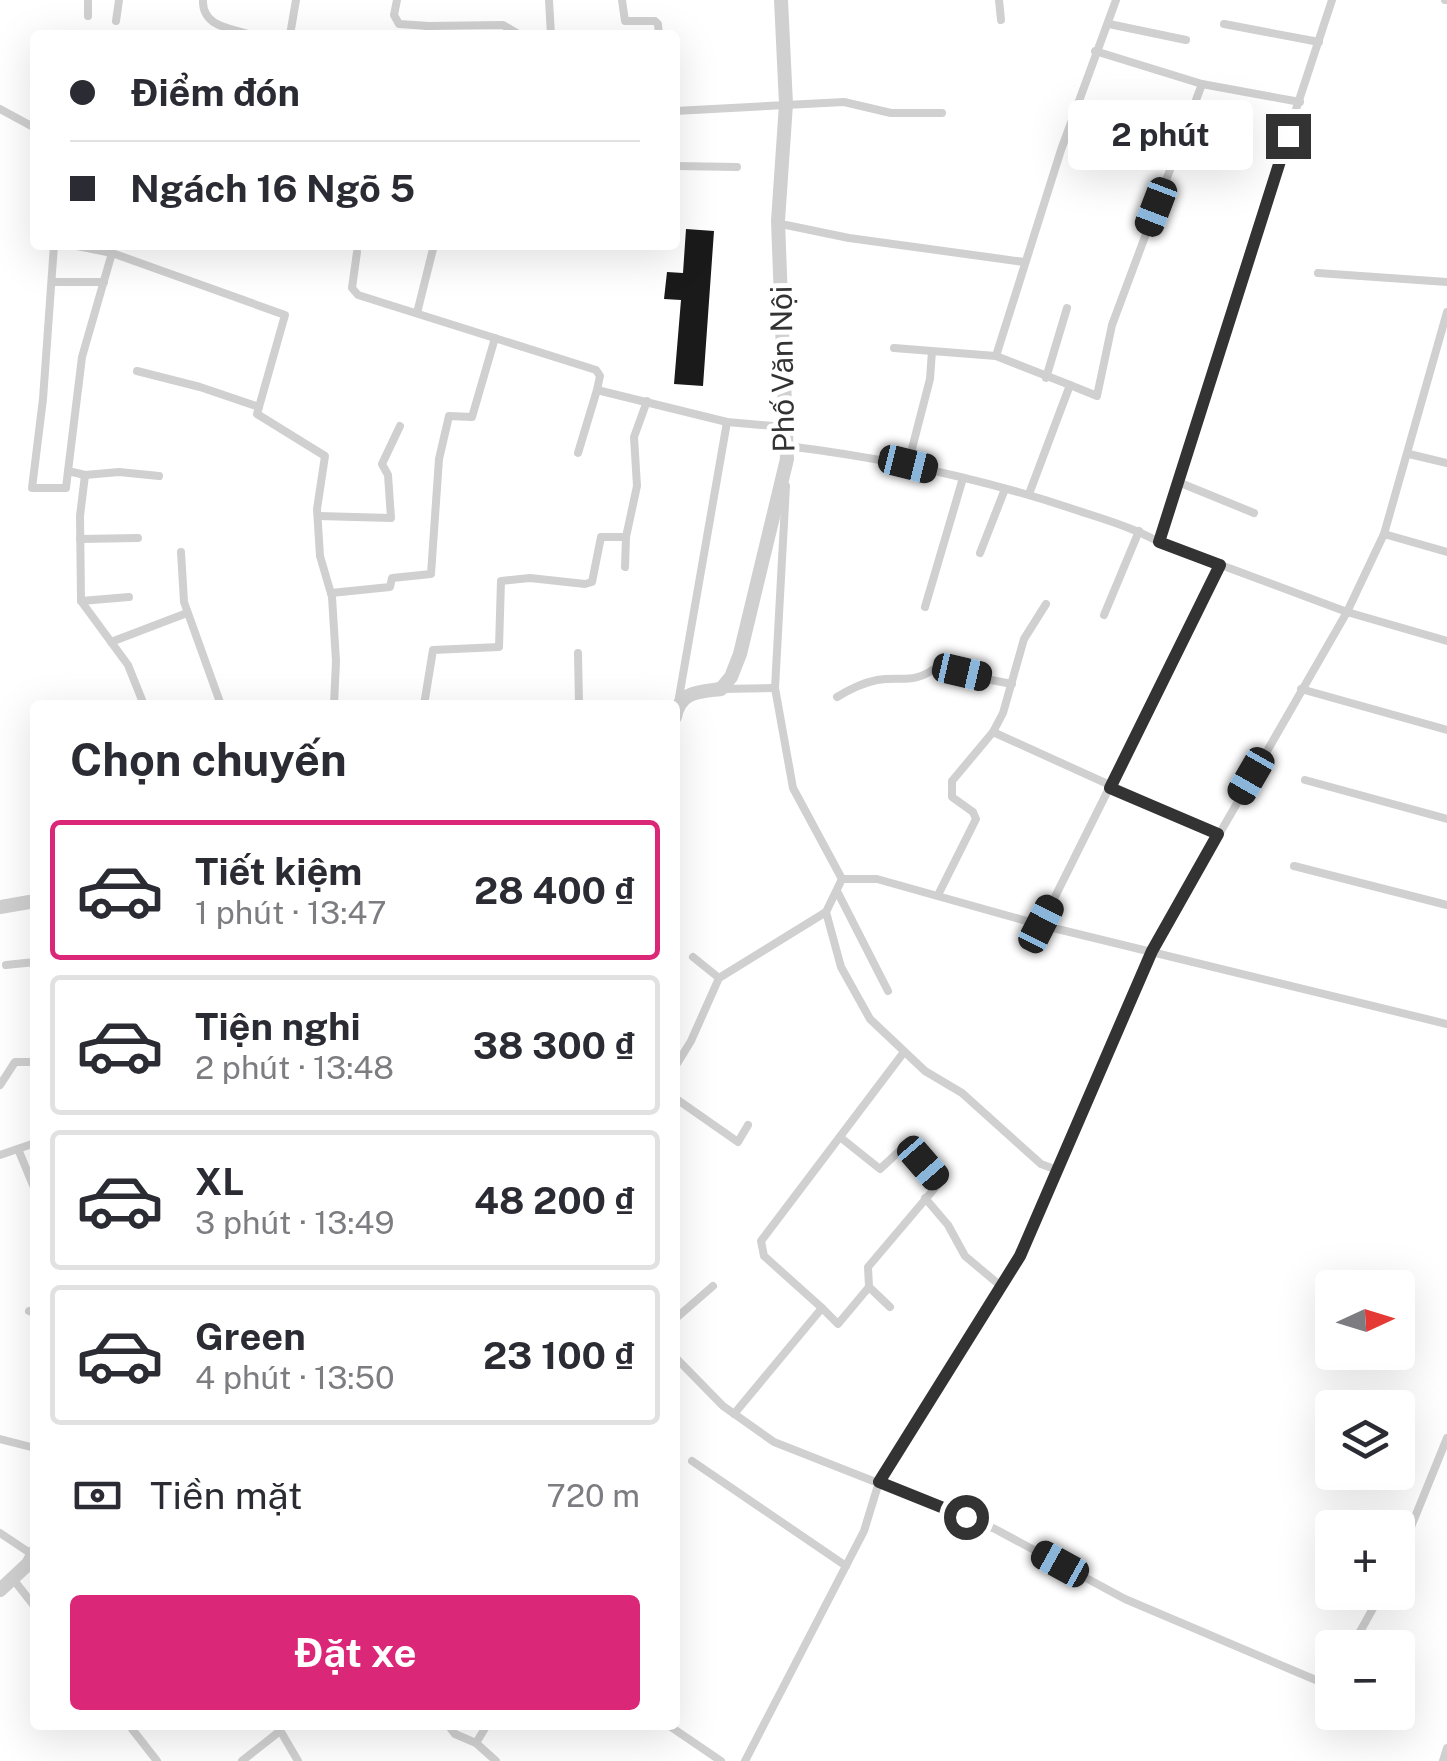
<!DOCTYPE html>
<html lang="vi">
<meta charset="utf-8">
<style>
body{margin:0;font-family:"Public Sans",sans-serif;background:#f2f2f3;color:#2b2b33;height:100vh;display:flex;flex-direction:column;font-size:38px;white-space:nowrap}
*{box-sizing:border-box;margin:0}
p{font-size:32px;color:#7c7c81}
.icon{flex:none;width:55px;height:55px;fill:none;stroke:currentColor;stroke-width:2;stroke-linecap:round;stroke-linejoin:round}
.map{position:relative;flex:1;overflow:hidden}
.drawer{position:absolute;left:30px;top:700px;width:650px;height:1030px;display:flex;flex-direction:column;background:#fff;border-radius:10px;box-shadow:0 10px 40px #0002}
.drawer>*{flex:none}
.top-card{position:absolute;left:30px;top:30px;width:650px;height:220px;border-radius:10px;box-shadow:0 10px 40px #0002;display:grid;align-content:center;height:220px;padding:0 40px;background:#fff}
.needle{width:65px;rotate:86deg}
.tools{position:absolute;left:1315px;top:1270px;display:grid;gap:20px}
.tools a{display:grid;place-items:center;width:100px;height:100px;border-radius:10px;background:#fff;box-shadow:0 10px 40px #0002;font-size:50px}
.end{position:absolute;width:45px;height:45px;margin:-22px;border:12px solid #333;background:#fff;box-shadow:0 0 0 5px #fff}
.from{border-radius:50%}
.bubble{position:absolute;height:70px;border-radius:10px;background:#fff;box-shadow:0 10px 40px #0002;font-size:32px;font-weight:700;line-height:70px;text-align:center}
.car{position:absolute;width:30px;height:60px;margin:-30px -15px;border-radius:12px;box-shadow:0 0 8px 2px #0007;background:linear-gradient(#222 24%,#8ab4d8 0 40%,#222 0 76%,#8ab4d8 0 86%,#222 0)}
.top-card b{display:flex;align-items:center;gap:35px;height:95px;font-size:38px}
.top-card b+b{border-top:2px solid #e1e1e2}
.top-card i{width:25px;height:25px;background:#2b2b33}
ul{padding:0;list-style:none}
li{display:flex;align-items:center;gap:30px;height:140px;margin:0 20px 15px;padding:0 20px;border:5px solid #e1e1e2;border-radius:10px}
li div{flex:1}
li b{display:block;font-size:38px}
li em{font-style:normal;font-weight:700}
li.active{border-color:#db2777}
li>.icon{width:90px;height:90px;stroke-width:1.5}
h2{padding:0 40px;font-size:45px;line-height:120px}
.pay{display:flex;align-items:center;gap:25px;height:110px;padding:0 40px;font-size:38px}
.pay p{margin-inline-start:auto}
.primary-button{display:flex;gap:20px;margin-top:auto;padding:20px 40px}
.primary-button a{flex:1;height:115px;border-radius:10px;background:#db2777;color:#fff;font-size:40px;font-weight:700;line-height:115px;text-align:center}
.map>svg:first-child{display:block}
</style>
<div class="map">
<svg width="1447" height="1761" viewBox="0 0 1447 1761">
<rect width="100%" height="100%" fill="#fff"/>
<polygon fill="#1a1a1a" points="686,229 714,231 703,386 674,384 681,300 664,299 667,272 683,273"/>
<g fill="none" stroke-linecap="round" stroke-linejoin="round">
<g stroke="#d0d0d0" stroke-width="8">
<path d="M203,0C202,27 230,28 251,35"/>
<polyline points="397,0 394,15 399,24 429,26"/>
<polyline points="549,0 551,35"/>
<polyline points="622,0 625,21 655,21 658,24 659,35"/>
<polyline points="999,0 1001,20"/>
<polyline points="1445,0 1447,0"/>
<polyline points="88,16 88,0"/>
<polyline points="116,21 119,0"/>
<polyline points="1109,24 1186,40"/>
<polyline points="1224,24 1319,42"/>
<polyline points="290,35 296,0"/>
<polyline points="426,35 429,26 503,25 520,35"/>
<polyline points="1095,51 1202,84"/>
<polyline points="0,109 35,128"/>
<polyline points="675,111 844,102 891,113 942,113"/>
<polyline points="675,166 737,167"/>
<polyline points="786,225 849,238 1024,262"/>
<polyline points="54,245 43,399 32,488 66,488 68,471"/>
<polyline points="72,245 112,253 285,315 257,414 325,456 317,509 320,556 332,597 336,661 334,705"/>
<polyline points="357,252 352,288 358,295 596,370 600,376 597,390 727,422 785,427"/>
<polyline points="1318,273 1447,282"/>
<polyline points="52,282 104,282"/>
<polyline points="417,313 434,245"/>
<polyline points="894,348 932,351"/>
<polyline points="996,356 1061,150 1116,0"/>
<polyline points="137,371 200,387 259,407"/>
<polyline points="1046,378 1067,308"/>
<polyline points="1070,385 1097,396 1112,325 1202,84 1300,102"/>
<path d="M787,446C885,458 980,478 1073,509C1103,519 1132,527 1159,542L1347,612L1447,641"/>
<polyline points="578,453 597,390"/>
<polyline points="1409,454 1447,463"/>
<polyline points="908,464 930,379 932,351 996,356 1070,385 1029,494"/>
<polyline points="85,475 68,471 82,357 112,253 108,245"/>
<polyline points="1178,482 1254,513"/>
<polyline points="786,486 775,688 793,788 842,879 877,879 1041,925 1447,1024"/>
<polyline points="318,516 391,518 388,475 382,464 400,426"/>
<polyline points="1384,534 1447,552"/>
<polyline points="80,539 138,538"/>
<polyline points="1159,542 1254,237 1332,0"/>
<polyline points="181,552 184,602 221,705"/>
<polyline points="980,553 1005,489"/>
<polyline points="625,567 626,537 637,486 634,437 647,401"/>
<polyline points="331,593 390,587 392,578 431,574 439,459 449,416 472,417 495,338"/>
<polyline points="81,601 129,597"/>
<polyline points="925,607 963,478"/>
<polyline points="1104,615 1139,531"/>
<polyline points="111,642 187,613"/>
<polyline points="578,653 579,705"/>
<polyline points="721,689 775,688"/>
<polyline points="1301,689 1447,730"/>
<path d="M837,697C850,689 862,683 877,680C901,676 913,684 934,669L1012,684"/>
<polyline points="678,703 727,422"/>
<polyline points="144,705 128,665 81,601 80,516 85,475 119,472 159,476"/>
<polyline points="424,705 433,650 499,647 501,581 530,578 585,584 592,582 601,537 626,537"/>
<polyline points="993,732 1218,834"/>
<polyline points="1305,780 1447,819"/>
<polyline points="1294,866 1447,905"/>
<polyline points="837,891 888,991"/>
<polyline points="938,895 976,819 973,812 952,797 952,781 993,732 1003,713 1024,639 1046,604"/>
<polyline points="826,912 841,967 870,1019 925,1071 962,1093 1041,1164 1057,1170"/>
<polyline points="1041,925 1220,565"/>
<polyline points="693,957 719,978"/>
<polyline points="6,965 35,962"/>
<polyline points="675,1067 691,1041 719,978 826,912 842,879"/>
<polyline points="0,1085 15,1062 35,1062"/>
<polyline points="675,1098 738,1142 748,1125"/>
<polyline points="840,1137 880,1169 907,1144 940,1182 868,1267 869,1287 890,1307"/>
<polyline points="18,1149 35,1190"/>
<polyline points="0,1155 35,1143"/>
<polyline points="925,1198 948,1225 965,1256 1002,1287"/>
<polyline points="822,1308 764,1256 761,1241 904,1052"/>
<polyline points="29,1311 35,1313"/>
<polyline points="675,1319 713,1286"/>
<polyline points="675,1357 723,1406 774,1442 995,1529 1125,1599 1330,1686 1332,1680"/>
<polyline points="734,1414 822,1308 838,1324 869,1287"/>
<polyline points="0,1439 35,1448"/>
<polyline points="692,1461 846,1566"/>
<polyline points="0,1533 33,1555"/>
<polyline points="1398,1559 1447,1438"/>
<polyline points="13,1579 35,1607"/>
<polyline points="1351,1648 1382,1592"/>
<polyline points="277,1725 298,1761"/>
<polyline points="448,1725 455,1734 476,1743 496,1761"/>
<polyline points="668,1725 721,1761"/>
<polyline points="132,1729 157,1761"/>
<polyline points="476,1743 487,1725"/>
<polyline points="242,1761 280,1731"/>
<polyline points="745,1761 864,1531 879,1482 1020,1256 1152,951 1347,612 1384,534 1447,312"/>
<polyline points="1443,1761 1447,1748"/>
</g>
<g stroke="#d0d0d0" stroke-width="14">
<path d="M675,717C680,691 698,692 721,689L731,677L740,654L787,459L778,221L786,104L781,0"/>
<polyline points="0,907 35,901"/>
<polyline points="0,1590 28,1564 35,1551"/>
</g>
</g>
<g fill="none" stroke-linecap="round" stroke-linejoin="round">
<polyline stroke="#333" stroke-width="12" points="966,1517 879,1482 1020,1256 1152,951 1218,834 1110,788 1220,565 1159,542 1288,136"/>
</g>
<g text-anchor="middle" stroke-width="10" stroke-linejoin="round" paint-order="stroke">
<g font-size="30" fill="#333" stroke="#fff">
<text transform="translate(783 369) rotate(-91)" y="10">Phố Văn Nội</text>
</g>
</g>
</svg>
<div class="tools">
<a><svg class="needle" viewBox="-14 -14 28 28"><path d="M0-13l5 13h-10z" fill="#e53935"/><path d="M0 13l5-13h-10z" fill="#7c7c81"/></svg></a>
<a><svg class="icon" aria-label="layers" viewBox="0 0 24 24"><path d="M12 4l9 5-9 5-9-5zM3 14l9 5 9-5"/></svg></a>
<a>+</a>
<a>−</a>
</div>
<i class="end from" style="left:966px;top:1517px"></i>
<i class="end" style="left:1288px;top:136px"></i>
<div class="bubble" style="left:1068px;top:100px;width:185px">2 phút</div>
<i class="car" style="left:1156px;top:207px;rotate:201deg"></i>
<i class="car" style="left:908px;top:464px;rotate:104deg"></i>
<i class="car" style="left:962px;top:672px;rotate:103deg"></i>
<i class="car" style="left:1251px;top:776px;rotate:210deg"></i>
<i class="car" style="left:1041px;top:924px;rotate:27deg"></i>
<i class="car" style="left:923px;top:1163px;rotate:139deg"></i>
<i class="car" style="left:1060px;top:1564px;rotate:299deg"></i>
<div class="top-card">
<b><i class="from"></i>Điểm đón</b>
<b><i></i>Ngách 16 Ngõ 5</b>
</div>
<section class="drawer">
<h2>Chọn chuyến</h2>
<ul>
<li class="active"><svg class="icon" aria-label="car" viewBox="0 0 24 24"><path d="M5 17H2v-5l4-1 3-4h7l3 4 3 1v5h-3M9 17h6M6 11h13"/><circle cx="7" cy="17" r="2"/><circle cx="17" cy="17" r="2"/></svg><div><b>Tiết kiệm</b><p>1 phút · 13:47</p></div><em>28 400 ₫</em></li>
<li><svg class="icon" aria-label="car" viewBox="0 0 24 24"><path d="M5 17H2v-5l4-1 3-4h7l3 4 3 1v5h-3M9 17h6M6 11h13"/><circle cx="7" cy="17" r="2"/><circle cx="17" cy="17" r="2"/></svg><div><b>Tiện nghi</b><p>2 phút · 13:48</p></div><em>38 300 ₫</em></li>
<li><svg class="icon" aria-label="car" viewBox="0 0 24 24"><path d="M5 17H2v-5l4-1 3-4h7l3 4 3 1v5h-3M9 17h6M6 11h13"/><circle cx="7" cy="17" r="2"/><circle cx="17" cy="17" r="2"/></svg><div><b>XL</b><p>3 phút · 13:49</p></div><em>48 200 ₫</em></li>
<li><svg class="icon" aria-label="car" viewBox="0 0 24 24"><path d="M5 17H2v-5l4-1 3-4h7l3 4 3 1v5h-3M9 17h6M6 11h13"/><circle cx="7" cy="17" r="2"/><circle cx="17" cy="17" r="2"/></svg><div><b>Green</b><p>4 phút · 13:50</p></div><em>23 100 ₫</em></li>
</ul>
<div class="pay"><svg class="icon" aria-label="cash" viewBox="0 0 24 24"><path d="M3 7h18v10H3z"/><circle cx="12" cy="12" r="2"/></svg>Tiền mặt<p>720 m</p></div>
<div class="primary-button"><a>Đặt xe</a></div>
</section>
</div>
